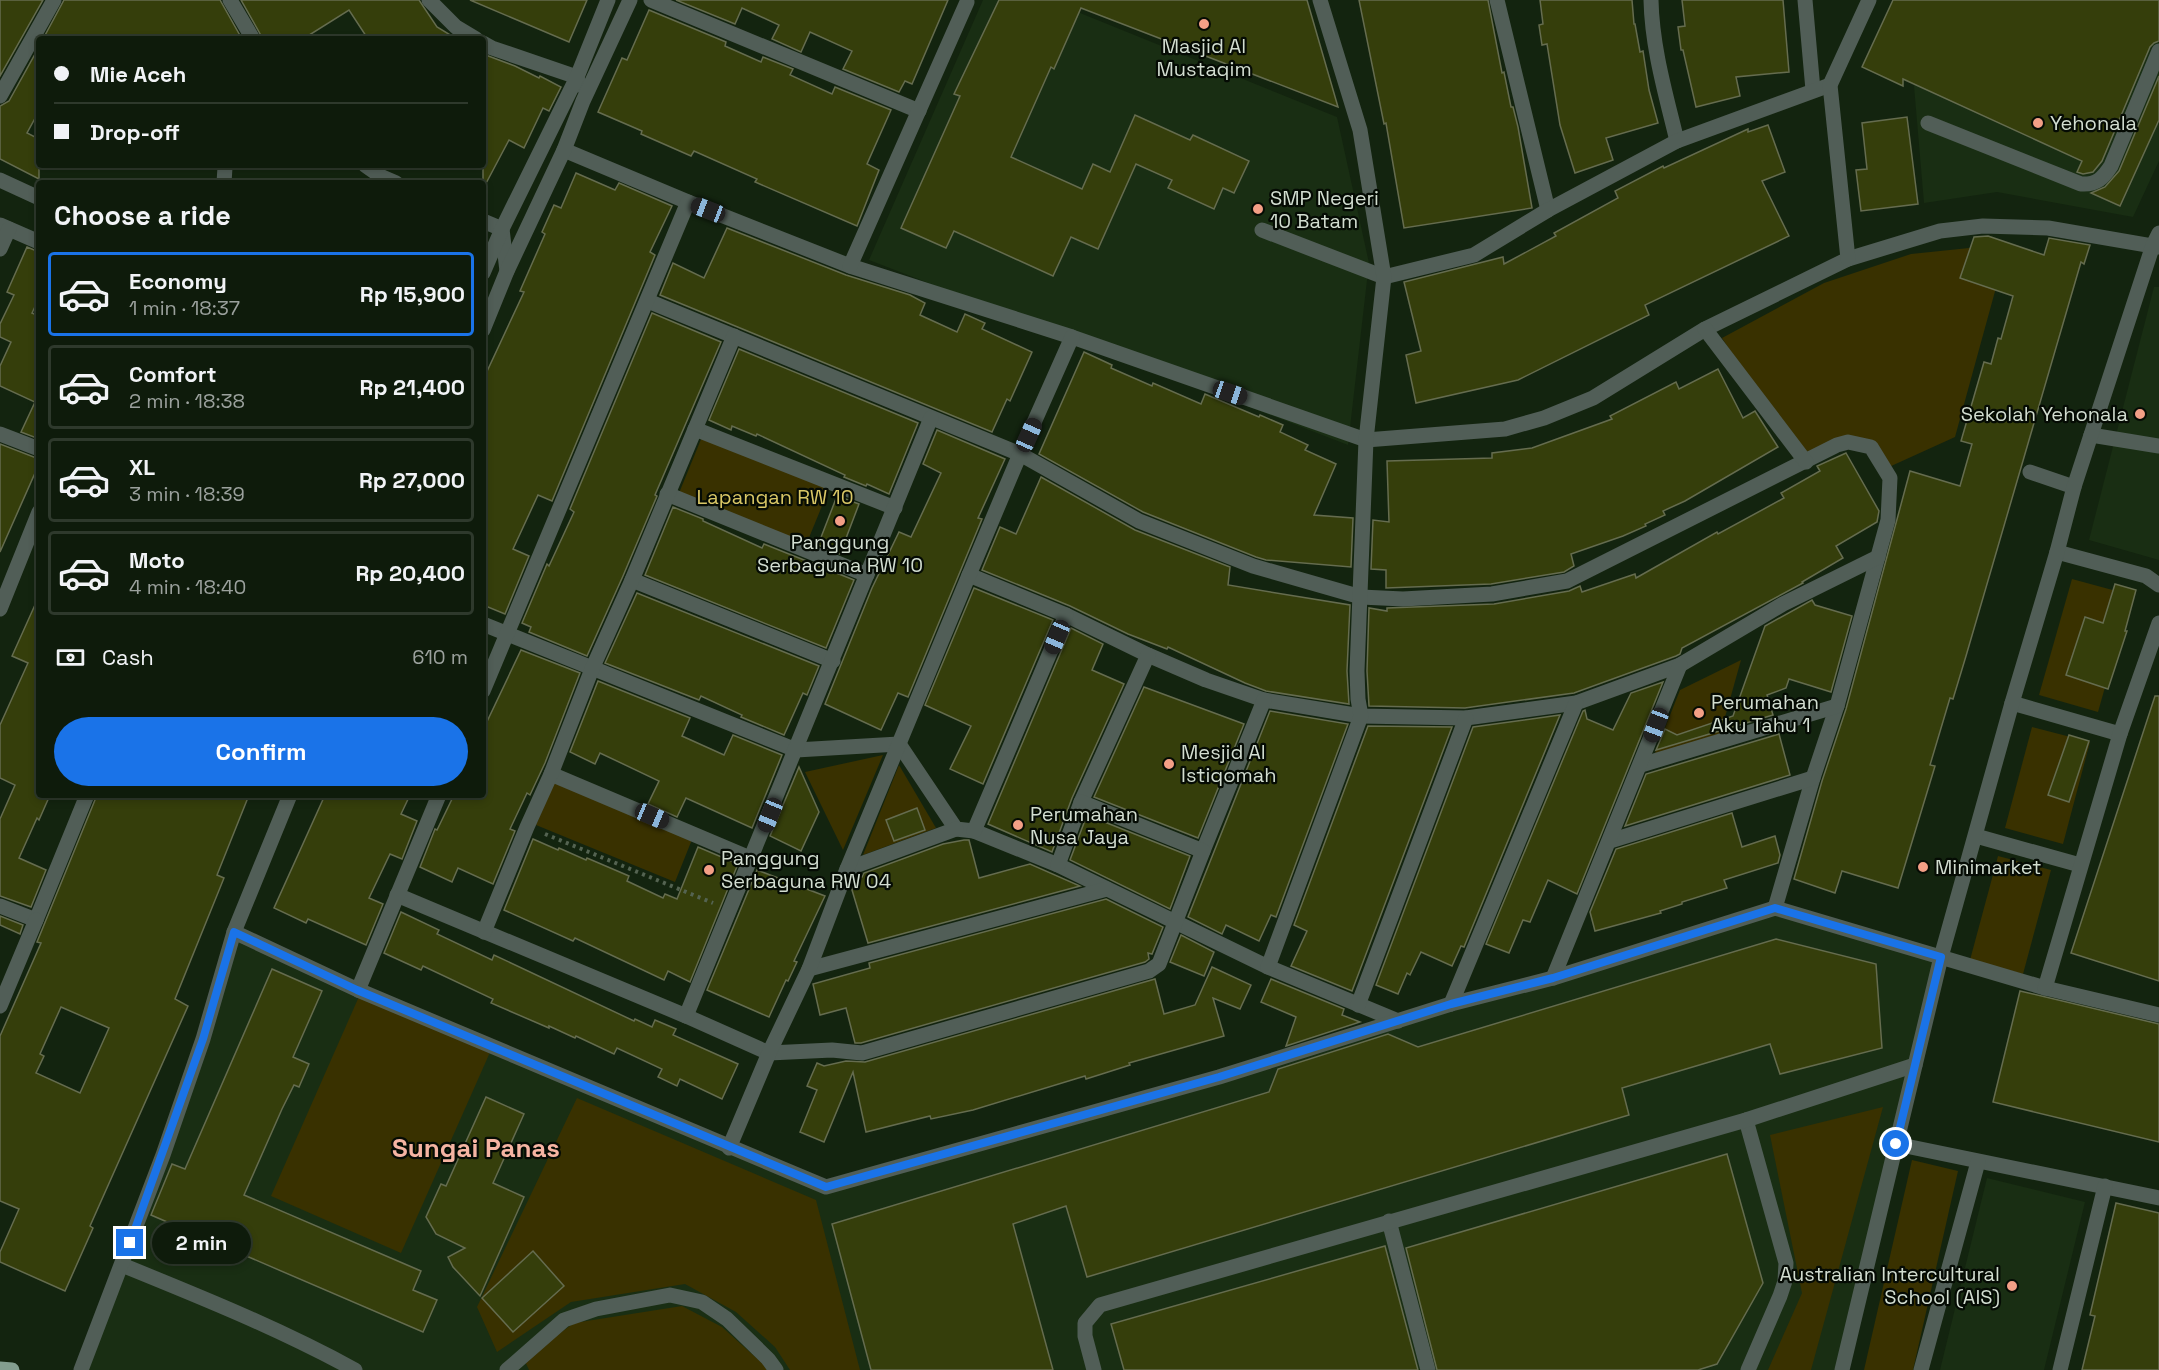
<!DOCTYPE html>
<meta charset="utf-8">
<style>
body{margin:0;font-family:"Space Grotesk",sans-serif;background:#1c2819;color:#f1f3f6;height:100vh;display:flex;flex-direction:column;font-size:22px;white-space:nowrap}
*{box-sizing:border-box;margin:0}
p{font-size:20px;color:#9ba19d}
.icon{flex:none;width:33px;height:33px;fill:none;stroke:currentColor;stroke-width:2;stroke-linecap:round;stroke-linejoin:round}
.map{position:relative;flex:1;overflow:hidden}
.panel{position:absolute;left:36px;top:180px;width:450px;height:618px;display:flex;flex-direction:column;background:#0e1b0b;border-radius:6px;box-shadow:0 3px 9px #0003,0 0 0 2px #2e392c}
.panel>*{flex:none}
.guide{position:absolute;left:36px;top:36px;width:450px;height:132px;border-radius:6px;box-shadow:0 3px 9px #0003,0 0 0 2px #2e392c;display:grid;align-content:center;height:132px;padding:0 18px;background:#0e1b0b}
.end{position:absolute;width:27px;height:27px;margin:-14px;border:8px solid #1a73e8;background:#fff;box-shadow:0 0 0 3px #fff}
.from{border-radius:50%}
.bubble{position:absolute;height:42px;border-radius:21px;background:#0e1b0b;box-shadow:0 3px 9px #0003,0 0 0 2px #2e392c;font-size:20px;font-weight:600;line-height:42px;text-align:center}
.car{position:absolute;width:18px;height:36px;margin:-18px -9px;border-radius:8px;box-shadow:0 0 4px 2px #0007;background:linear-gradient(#222 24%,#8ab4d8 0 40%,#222 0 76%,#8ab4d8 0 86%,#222 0)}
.guide b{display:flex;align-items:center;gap:21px;height:57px;font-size:22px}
.guide b+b{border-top:2px solid #2e392c}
.guide i{width:15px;height:15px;background:#f1f3f6}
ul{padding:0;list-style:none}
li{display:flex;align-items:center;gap:18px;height:84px;margin:0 12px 9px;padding:0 6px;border:3px solid #2e392c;border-radius:6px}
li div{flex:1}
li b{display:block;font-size:22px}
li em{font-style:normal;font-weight:600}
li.active{border-color:#1a73e8}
li>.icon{width:54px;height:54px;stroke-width:1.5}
h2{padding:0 18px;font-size:27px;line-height:72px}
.pay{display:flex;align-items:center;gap:15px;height:66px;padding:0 18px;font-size:22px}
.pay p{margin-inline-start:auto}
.button{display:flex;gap:12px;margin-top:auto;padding:12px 18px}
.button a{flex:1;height:69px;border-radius:36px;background:#1a73e8;color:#fff;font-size:24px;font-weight:600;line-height:69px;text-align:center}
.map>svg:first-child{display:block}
</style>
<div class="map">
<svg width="2159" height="1370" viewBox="0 0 2159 1370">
<rect width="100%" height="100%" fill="#13240f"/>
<g fill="#192e13">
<polygon points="983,0 1048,0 1337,117 1369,263 1348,445 869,260"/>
<polygon points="1952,0 2159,0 2159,161 2133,217 1997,192 1924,203 1914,86"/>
<polygon points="2154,287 2159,287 2159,560 2089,540"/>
<polygon points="1775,908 1941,957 1842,1370 81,1370 234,932 820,1186"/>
<polygon points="1987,1178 2085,1202 2044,1370 1940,1370"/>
</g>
<g fill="#393100">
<polygon points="2008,244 1955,437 1889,467 1851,438 1804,464 1722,338 1824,283 1911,254"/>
<polygon points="704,432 831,484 806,545 679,493"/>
<polygon points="2072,579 2131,595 2098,712 2039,695"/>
<polygon points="1741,660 1720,735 1653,758 1680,690"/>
<polygon points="2032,727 2090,742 2063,844 2005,828"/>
<polygon points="883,755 843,850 805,772"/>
<polygon points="899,765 936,828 863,855"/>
<polygon points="555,780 693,837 675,882 536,825"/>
<polygon points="1998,856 2051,870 2023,974 1970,960"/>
<polygon points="361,992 491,1050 401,1253 271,1196"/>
<polygon points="577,1098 816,1200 860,1370 790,1370 775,1347 736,1312 685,1284 571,1302 497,1352 477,1307"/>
<polygon points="1883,1107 1811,1370 1768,1370 1802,1293 1770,1135"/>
<polygon points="1912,1160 1958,1171 1913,1370 1864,1370"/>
<polygon points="682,1306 722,1327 763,1364 767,1370 529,1370 524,1359 574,1323"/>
</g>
<g fill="#353e0b" stroke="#656c4f" stroke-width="1.5" fill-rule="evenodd">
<polygon points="0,0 43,0 0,76"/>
<polygon points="64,0 220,0 242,39 43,39"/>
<polygon points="241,0 419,0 437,27 457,39 368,39 349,10 303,39 263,39"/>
<polygon points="470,0 587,0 569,42"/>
<polygon points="676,0 948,0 912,84 905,81 899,92 843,69 852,51 810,32 801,52 772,39 779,25 742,8 735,24"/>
<polygon points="999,0 1307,0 1338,107 1081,8 1054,69 1051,67 1011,157 1082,189 1093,164 1110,172 1135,115 1190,140 1193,135 1249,161 1234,193 1223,188 1214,209 1168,188 1172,180 1136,164 1098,249 1071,237 1053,276 954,231 946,248 901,228 960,96 954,94"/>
<polygon points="1359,0 1488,0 1502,73 1504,72 1511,107 1513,107 1518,127 1532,208 1404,228 1386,123 1384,124"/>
<polygon points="1540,0 1632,0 1634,24 1635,24 1640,52 1643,51 1649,90 1658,123 1606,138 1613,160 1575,173 1560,125 1547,44 1542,45 1539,25 1543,24"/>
<polygon points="1682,0 1783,0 1789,72 1736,77 1740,96 1696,107 1683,50 1681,50 1678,27 1685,26"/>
<polygon points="1893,0 2159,0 2159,41 2154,43 2150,47 2102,161 2093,172 2083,174 2077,172 2082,161 1903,79 1903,86 1862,67"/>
<polygon points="649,10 726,42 725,46 761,62 763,57 793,69 790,75 832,94 835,87 891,110 867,164 879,170 857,226 755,182 757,179 694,151 691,156 641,134 642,131 598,112 622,58 627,60"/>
<polygon points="39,47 39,111 27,133 39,139 39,179 0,159 0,106 9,101"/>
<polygon points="483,54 515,66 539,78 540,76 561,87 549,111 543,108 524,148 509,140 483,189"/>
<polygon points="2159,76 2159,120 2120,206 2091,193 2105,187 2119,171"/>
<polygon points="1907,117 1918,204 1861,211 1856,170 1867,169 1862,123"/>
<polygon points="1768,125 1785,172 1762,181 1789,236 1645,305 1649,315 1518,380 1416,403 1406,355 1421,351 1404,282 1503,257 1504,264 1556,236 1554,233 1618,198 1615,191 1663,166 1664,168 1748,129 1748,132"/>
<polygon points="576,173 615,190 619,183 672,206 650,252 655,255 552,501 538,495 513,549 529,556 505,614 483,605 483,380 524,292 520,291 545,234 542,232 554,205 561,208"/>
<polygon points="727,228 846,275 910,295 925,303 920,315 957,332 965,314 985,323 982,329 1032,352 1010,401 1007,399 992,432 660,295 673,263 704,278"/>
<polygon points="1988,236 2044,255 2049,238 2090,245 2084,264 2081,262 1966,656 1953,699 1950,698 1930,765 1935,766 1898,888 1842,871 1835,893 1794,879 1822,781 1846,709 1910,471 1960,486 1972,444 1961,441 1984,362 1991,364 1998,338 2001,339 2013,296 1960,278 1974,237"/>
<polygon points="27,247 39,252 39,298 32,313 39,316 39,439 21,432 35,402 0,386 0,366 11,342 0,337 0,324 14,295 7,292"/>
<polygon points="652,313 721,342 655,495 657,496 623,576 587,656 529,632 531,627 522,623 547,564 549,566 574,512 570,509"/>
<polygon points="739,349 918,423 889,494 867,484 866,486 844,477 845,475 757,434 756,436 732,426 731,430 709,420"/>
<polygon points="1084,352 1112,365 1111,368 1152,386 1153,383 1201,404 1205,394 1259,417 1260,415 1283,425 1280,432 1308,445 1305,450 1336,464 1314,515 1353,518 1351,567 1266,560 1256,557 1143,512 1039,454"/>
<polygon points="1718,369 1743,418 1755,411 1778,447 1685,501 1663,511 1665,515 1645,524 1646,526 1623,536 1571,554 1574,566 1564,572 1491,584 1386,588 1386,570 1371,569 1373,520 1389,522 1387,461 1492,458 1492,453 1532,448 1612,419 1610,416 1676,382 1679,389"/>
<polygon points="937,430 1005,459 978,518 982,519 908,697 898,693 881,730 825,704 872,588 899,532 911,537 941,473 923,464"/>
<polygon points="0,444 39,459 39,464 0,552"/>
<polygon points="1846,453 1879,511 1877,522 1836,546 1843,558 1802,582 1803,583 1682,648 1680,654 1676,656 1574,693 1465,708 1369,706 1367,671 1369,608 1387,611 1387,608 1494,604 1569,591 1580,586 1582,592 1635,574 1636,578 1717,532 1718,534 1784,498 1781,493 1820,471 1817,466"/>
<polygon points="1041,477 1135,530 1230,567 1228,585 1350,605 1347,671 1349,704 1266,691 1245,683 1168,647 1167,649 1128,634 1070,606 982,570 1000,527 1016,534"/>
<polygon points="837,496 859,504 840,554 818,545"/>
<polygon points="673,507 703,519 703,521 762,548 764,544 854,580 826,648 645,575"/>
<polygon points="2115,584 2136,590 2125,631 2127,631 2108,689 2066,675 2085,617 2103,623"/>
<polygon points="974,588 1053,620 983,784 950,769 971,726 925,705"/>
<polygon points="637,593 819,666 807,695 803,693 784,735 741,717 742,715 701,696 699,700 605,663"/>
<polygon points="39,596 39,795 50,795 39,820 37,818 19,858 46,870 31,907 0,896 0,819 15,785 0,778 0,725 28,663 12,656"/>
<polygon points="1812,600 1815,605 1852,616 1831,692 1789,679 1786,688 1767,695 1773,715 1656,750 1665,729 1677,735 1733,716 1765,626"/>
<polygon points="1071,628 1103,644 1092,670 1124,684 1072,798 1052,852 988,824"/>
<polygon points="521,650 580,673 545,763 530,795 527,793 510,829 515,831 493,884 458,868 452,882 420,867 435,829 437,830 454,795 483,795 483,730"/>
<polygon points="598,681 690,718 682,736 724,755 733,735 782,755 752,828 686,798 677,817 648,804 659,781 600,753 595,764 570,752"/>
<polygon points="1663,682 1577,894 1548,880 1530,922 1523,920 1509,953 1486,944 1583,711 1585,710 1587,719 1613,730 1631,693"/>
<polygon points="1144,687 1244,724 1198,838 1094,797"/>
<polygon points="2155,696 2159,696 2159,981 2071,953"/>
<polygon points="1270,711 1348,724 1276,917 1271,915 1259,941 1226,925 1222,934 1188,917"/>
<polygon points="1560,715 1464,947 1461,946 1452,966 1421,952 1410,975 1407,973 1398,994 1376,985 1473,727"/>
<polygon points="1368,726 1452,727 1352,991 1291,966 1307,931 1294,925"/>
<polygon points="1779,734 1790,775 1625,826 1646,774"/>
<polygon points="2069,735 2089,741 2069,802 2048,795"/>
<polygon points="799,767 819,812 801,851 770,836"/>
<path d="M97,795H249L217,875L224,878L175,999L188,1006L90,1226L93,1228L65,1291L0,1262V1252L19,1209L0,1201V1036L41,943L37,942ZM61,1007L109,1028L80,1093L36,1073L44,1056L40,1054Z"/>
<polygon points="325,795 410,795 401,814 417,821 402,859 390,854 369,898 383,904 366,945 308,919 306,923 274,908"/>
<polygon points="917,808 925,830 894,841 886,820"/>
<polygon points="1732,813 1742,847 1775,836 1780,855 1778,863 1724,880 1727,888 1682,902 1682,904 1660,911 1661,913 1595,931 1590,912 1616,849"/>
<polygon points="1087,815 1190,856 1170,909 1070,860"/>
<polygon points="533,839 558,850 559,848 586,860 587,858 629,876 627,881 663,898 665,894 677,899 698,847 738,864 690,982 668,971 664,980 575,938 573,941 504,910"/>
<polygon points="964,840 969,840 979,878 1030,864 1080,886 868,943 852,890 858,875 862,877 864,873 943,844"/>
<polygon points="757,870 825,896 794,961 797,962 788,981 786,980 769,1017 707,990"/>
<polygon points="1106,899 1163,927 1152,954 1148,953 1149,959 1145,962 861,1043 855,1043 846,1008 820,1015 813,984 870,968 869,963"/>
<polygon points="401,912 439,930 437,934 492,960 494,955 634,1021 635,1019 652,1027 655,1020 676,1029 673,1035 738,1064 722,1099 680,1079 677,1086 658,1077 662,1069 617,1048 614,1054 576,1036 575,1038 549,1026 549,1028 491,1003 493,999 423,966 421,970 384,953"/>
<polygon points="0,916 23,925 20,934 0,925"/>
<polygon points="1181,935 1214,952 1204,976 1170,962"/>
<polygon points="1776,939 1876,964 1882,1048 1780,1074 1770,1044 1622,1088 1629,1115 1087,1277 1066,1206 1013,1224 1053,1370 871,1370 832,1224 1269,1092 1278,1069 1388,1034 1418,1047"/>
<polygon points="1212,967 1251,985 1240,1009 1213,998 1224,1036 1129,1063 1130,1065 1105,1073 1086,1079 1085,1076 973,1110 931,1119 930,1116 866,1132 853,1072 824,1142 800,1132 817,1090 807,1086 817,1063 824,1066 846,1061 865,1062 1155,979 1164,1014 1195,1005"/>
<polygon points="272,969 322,991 293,1057 309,1064 299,1087 294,1085 282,1109 244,1195 421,1271 413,1290 437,1300 423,1332 151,1215 172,1164 185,1169"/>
<polygon points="1271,979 1344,1009 1342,1015 1360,1022 1286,1046 1296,1017 1261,1002"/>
<polygon points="2020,991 2159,1024 2159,1142 1993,1102"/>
<polygon points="486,1097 524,1114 493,1183 524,1197 480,1296 453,1267 448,1257 465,1248 436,1234 426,1217 441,1184 446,1186"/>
<polygon points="1727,1154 1763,1283 1717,1364 1698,1370 1437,1370 1406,1248"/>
<polygon points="2116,1203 2159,1213 2159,1370 2082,1370 2095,1316 2090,1315"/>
<polygon points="1385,1246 1418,1370 1124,1370 1111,1324"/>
<polygon points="533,1251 564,1286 513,1332 482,1298"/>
</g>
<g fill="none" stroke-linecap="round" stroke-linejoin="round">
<polyline stroke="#546351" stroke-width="4" stroke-dasharray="3 4.5" stroke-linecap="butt" points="545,834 713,903"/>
<g stroke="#515e57" stroke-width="15">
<polyline points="230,0 253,39"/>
<polyline points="429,0 456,27 476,39"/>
<polyline points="651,0 919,111"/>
<polyline points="1497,0 1548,210"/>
<path d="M1651,0C1652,48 1666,95 1677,141"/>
<polyline points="1805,0 1813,90"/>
<polyline points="483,43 492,48 577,77 579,85"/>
<polyline points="0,96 54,0"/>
<path d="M1928,123L2081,184C2097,185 2103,178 2111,166L2159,51"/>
<polyline points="564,150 688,202 850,266 1072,337 1366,440 1505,429 1544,418 1593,398 1705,329 1848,259 1940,231 1983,226 2048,228 2159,247"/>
<polyline points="365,165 382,177 396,183"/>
<polyline points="0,180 39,198"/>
<polyline points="224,183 225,167"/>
<polyline points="483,221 502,229 507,271"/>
<polyline points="0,225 39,242"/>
<polyline points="1262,230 1384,277 1474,255 1548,210 1677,141 1830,85"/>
<polyline points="0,249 9,229"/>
<polyline points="1848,259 1830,85 1869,0"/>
<polyline points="850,266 967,2"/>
<polyline points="483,273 502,229 577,77 608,0"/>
<polyline points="648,301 1020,454 1139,521 1253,566 1361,597 1403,599 1492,594 1567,581 1837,445 1848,442 1871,447 1890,478 1888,520 1837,706 1813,778 1775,908"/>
<polyline points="1705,329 1806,462"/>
<polyline points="483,330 507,271 564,150 583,101 630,0"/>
<polyline points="695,429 895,508"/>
<polyline points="0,434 39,449"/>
<polyline points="2091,435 2159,446"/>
<polyline points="2030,472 2074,487"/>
<polyline points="667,494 867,575"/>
<polyline points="2057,552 2146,576 2159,585"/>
<polyline points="969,575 1066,615 1148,655 1206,680 1264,700 1361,716 1466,718 1576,703 1680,665 1783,604 1878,557"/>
<polyline points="632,580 833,661"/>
<polyline points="0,609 39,512"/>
<polyline points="483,624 796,750 899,744 956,829 974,831 1058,865 1268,967 1398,1021"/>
<polyline points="483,691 688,202"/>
<polyline points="2012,703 2120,734"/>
<polyline points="1641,765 1837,706"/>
<polyline points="551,774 752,859"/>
<polyline points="974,831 1066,615"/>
<polyline points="1976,836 2080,865"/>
<polyline points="1610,841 1813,778"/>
<polyline points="1203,851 1264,700"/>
<polyline points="1058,865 1081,802 1148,655"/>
<polyline points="847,869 956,829"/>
<polyline points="397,895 686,1016 769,1053 832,1050 862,1053 1149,971 1159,964 1203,851 1081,802"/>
<polyline points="0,906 36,920 87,795"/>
<polyline points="234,932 358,990 826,1187 1219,1077 1451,1004 1553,978 1775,908 2045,988 2159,1015"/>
<polyline points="484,932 527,827 551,774 592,669 632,580 734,336"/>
<polyline points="1268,967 1361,716 1358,699 1357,671 1366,440 1384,277 1360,130 1320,0"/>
<polyline points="809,969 1107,889"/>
<polyline points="1553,978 1680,665"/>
<polyline points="2045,988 2120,734 2159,623"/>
<polyline points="358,990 439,795"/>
<polyline points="1451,1004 1576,703"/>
<polyline points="1358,1005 1466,718"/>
<polyline points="0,1006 36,920"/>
<polyline points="686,1016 931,418"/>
<polyline points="1746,1120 1786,1263 1785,1281 1780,1296 1748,1370"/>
<polyline points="1896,1144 2159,1198"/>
<polyline points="729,1148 769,1053 809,969 847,869 969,575 1020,454 1072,337"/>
<polyline points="1389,1221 1428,1370"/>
<path d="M122,1265C201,1297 280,1329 355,1370"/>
<polyline points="81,1370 163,1155 203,1039 234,932 290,795"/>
<polyline points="507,1370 564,1320 596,1309 670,1295 702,1302 727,1319 768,1359 776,1370"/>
<polyline points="1094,1370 1085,1336 1085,1323 1100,1305 1746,1120 1915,1065"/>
<polyline points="1842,1370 1941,957 2012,703 2057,552 2074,487 2153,245 2159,233"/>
<polyline points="1921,1370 1978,1162"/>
<polyline points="2060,1370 2105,1186"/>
</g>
<polyline stroke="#839e8f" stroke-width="15" points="0,1369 12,1370"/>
</g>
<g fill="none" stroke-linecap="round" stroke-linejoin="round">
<polyline stroke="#1a73e8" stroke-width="8" points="130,1243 203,1039 234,932 357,990 826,1187 1219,1077 1451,1004 1553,978 1775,908 1941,957 1896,1144"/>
</g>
<g fill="#f39f86" stroke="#050b04" stroke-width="2">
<circle cx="1204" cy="24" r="6"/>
<circle cx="2038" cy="123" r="6"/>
<circle cx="1258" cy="209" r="6"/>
<circle cx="2140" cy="414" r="6"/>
<circle cx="840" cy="521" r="6"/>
<circle cx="1699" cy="713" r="6"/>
<circle cx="1169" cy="764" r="6"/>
<circle cx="1018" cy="825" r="6"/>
<circle cx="1923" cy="867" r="6"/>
<circle cx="709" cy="870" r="6"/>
<circle cx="2012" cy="1286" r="6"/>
</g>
<g text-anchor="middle" stroke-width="4.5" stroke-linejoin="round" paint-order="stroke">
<g font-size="20" fill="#d2ddd0" stroke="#050b04" text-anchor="start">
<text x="1204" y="53" text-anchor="middle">Masjid Al<tspan x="1204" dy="23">Mustaqim</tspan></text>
<text x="2050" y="130">Yehonala</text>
<text x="1270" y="205">SMP Negeri<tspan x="1270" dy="23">10 Batam</tspan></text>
<text x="2128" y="421" text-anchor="end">Sekolah Yehonala</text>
<text x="840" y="549" text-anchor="middle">Panggung<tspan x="840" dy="23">Serbaguna RW 10</tspan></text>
<text x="1711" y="709">Perumahan<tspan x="1711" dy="23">Aku Tahu 1</tspan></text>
<text x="1181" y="759">Mesjid Al<tspan x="1181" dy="23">Istiqomah</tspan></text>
<text x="1030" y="821">Perumahan<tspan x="1030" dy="23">Nusa Jaya</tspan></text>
<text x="721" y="865">Panggung<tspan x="721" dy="23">Serbaguna RW 04</tspan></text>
<text x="1935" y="874">Minimarket</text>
<text x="2000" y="1281" text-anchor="end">Australian Intercultural<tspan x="2000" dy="23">School (AIS)</tspan></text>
</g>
<g font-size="20" fill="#d9c766" stroke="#050b04">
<text x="775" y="504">Lapangan RW 10</text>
</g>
<g font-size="26" font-weight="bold" fill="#f5b4a2" stroke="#050b04">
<text x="476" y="1157">Sungai Panas</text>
</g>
</g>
</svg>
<i class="end from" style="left:1896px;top:1144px"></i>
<i class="end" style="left:130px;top:1243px"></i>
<div class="bubble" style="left:152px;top:1222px;width:99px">2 min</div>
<i class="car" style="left:708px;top:210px;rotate:291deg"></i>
<i class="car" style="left:1230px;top:393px;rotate:109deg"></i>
<i class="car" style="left:1029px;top:435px;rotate:24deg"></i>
<i class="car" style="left:1057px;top:637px;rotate:203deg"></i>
<i class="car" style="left:1656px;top:725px;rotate:201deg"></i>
<i class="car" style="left:770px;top:815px;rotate:202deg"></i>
<i class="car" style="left:652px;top:816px;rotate:113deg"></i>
<div class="guide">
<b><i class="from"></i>Mie Aceh</b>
<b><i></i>Drop-off</b>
</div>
<section class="panel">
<h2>Choose a ride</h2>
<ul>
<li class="active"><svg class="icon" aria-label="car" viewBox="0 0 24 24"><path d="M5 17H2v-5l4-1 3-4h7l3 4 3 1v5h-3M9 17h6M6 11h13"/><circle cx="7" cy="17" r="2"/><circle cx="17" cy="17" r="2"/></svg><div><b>Economy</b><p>1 min · 18:37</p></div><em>Rp 15,900</em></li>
<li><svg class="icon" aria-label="car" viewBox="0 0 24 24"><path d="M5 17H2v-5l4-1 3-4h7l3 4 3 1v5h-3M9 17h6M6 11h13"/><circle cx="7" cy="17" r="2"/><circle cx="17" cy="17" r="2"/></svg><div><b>Comfort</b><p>2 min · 18:38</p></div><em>Rp 21,400</em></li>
<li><svg class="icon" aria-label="car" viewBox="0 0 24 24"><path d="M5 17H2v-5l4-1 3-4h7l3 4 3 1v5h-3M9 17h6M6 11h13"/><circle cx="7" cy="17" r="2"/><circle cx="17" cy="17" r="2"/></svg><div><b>XL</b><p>3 min · 18:39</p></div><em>Rp 27,000</em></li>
<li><svg class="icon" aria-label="car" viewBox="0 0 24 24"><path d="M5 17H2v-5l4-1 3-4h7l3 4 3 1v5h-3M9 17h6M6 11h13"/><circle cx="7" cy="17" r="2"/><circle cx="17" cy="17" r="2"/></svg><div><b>Moto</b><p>4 min · 18:40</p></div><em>Rp 20,400</em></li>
</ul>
<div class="pay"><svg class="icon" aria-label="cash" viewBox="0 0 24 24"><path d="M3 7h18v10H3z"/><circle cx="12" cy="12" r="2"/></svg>Cash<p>610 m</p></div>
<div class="button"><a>Confirm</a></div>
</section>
</div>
